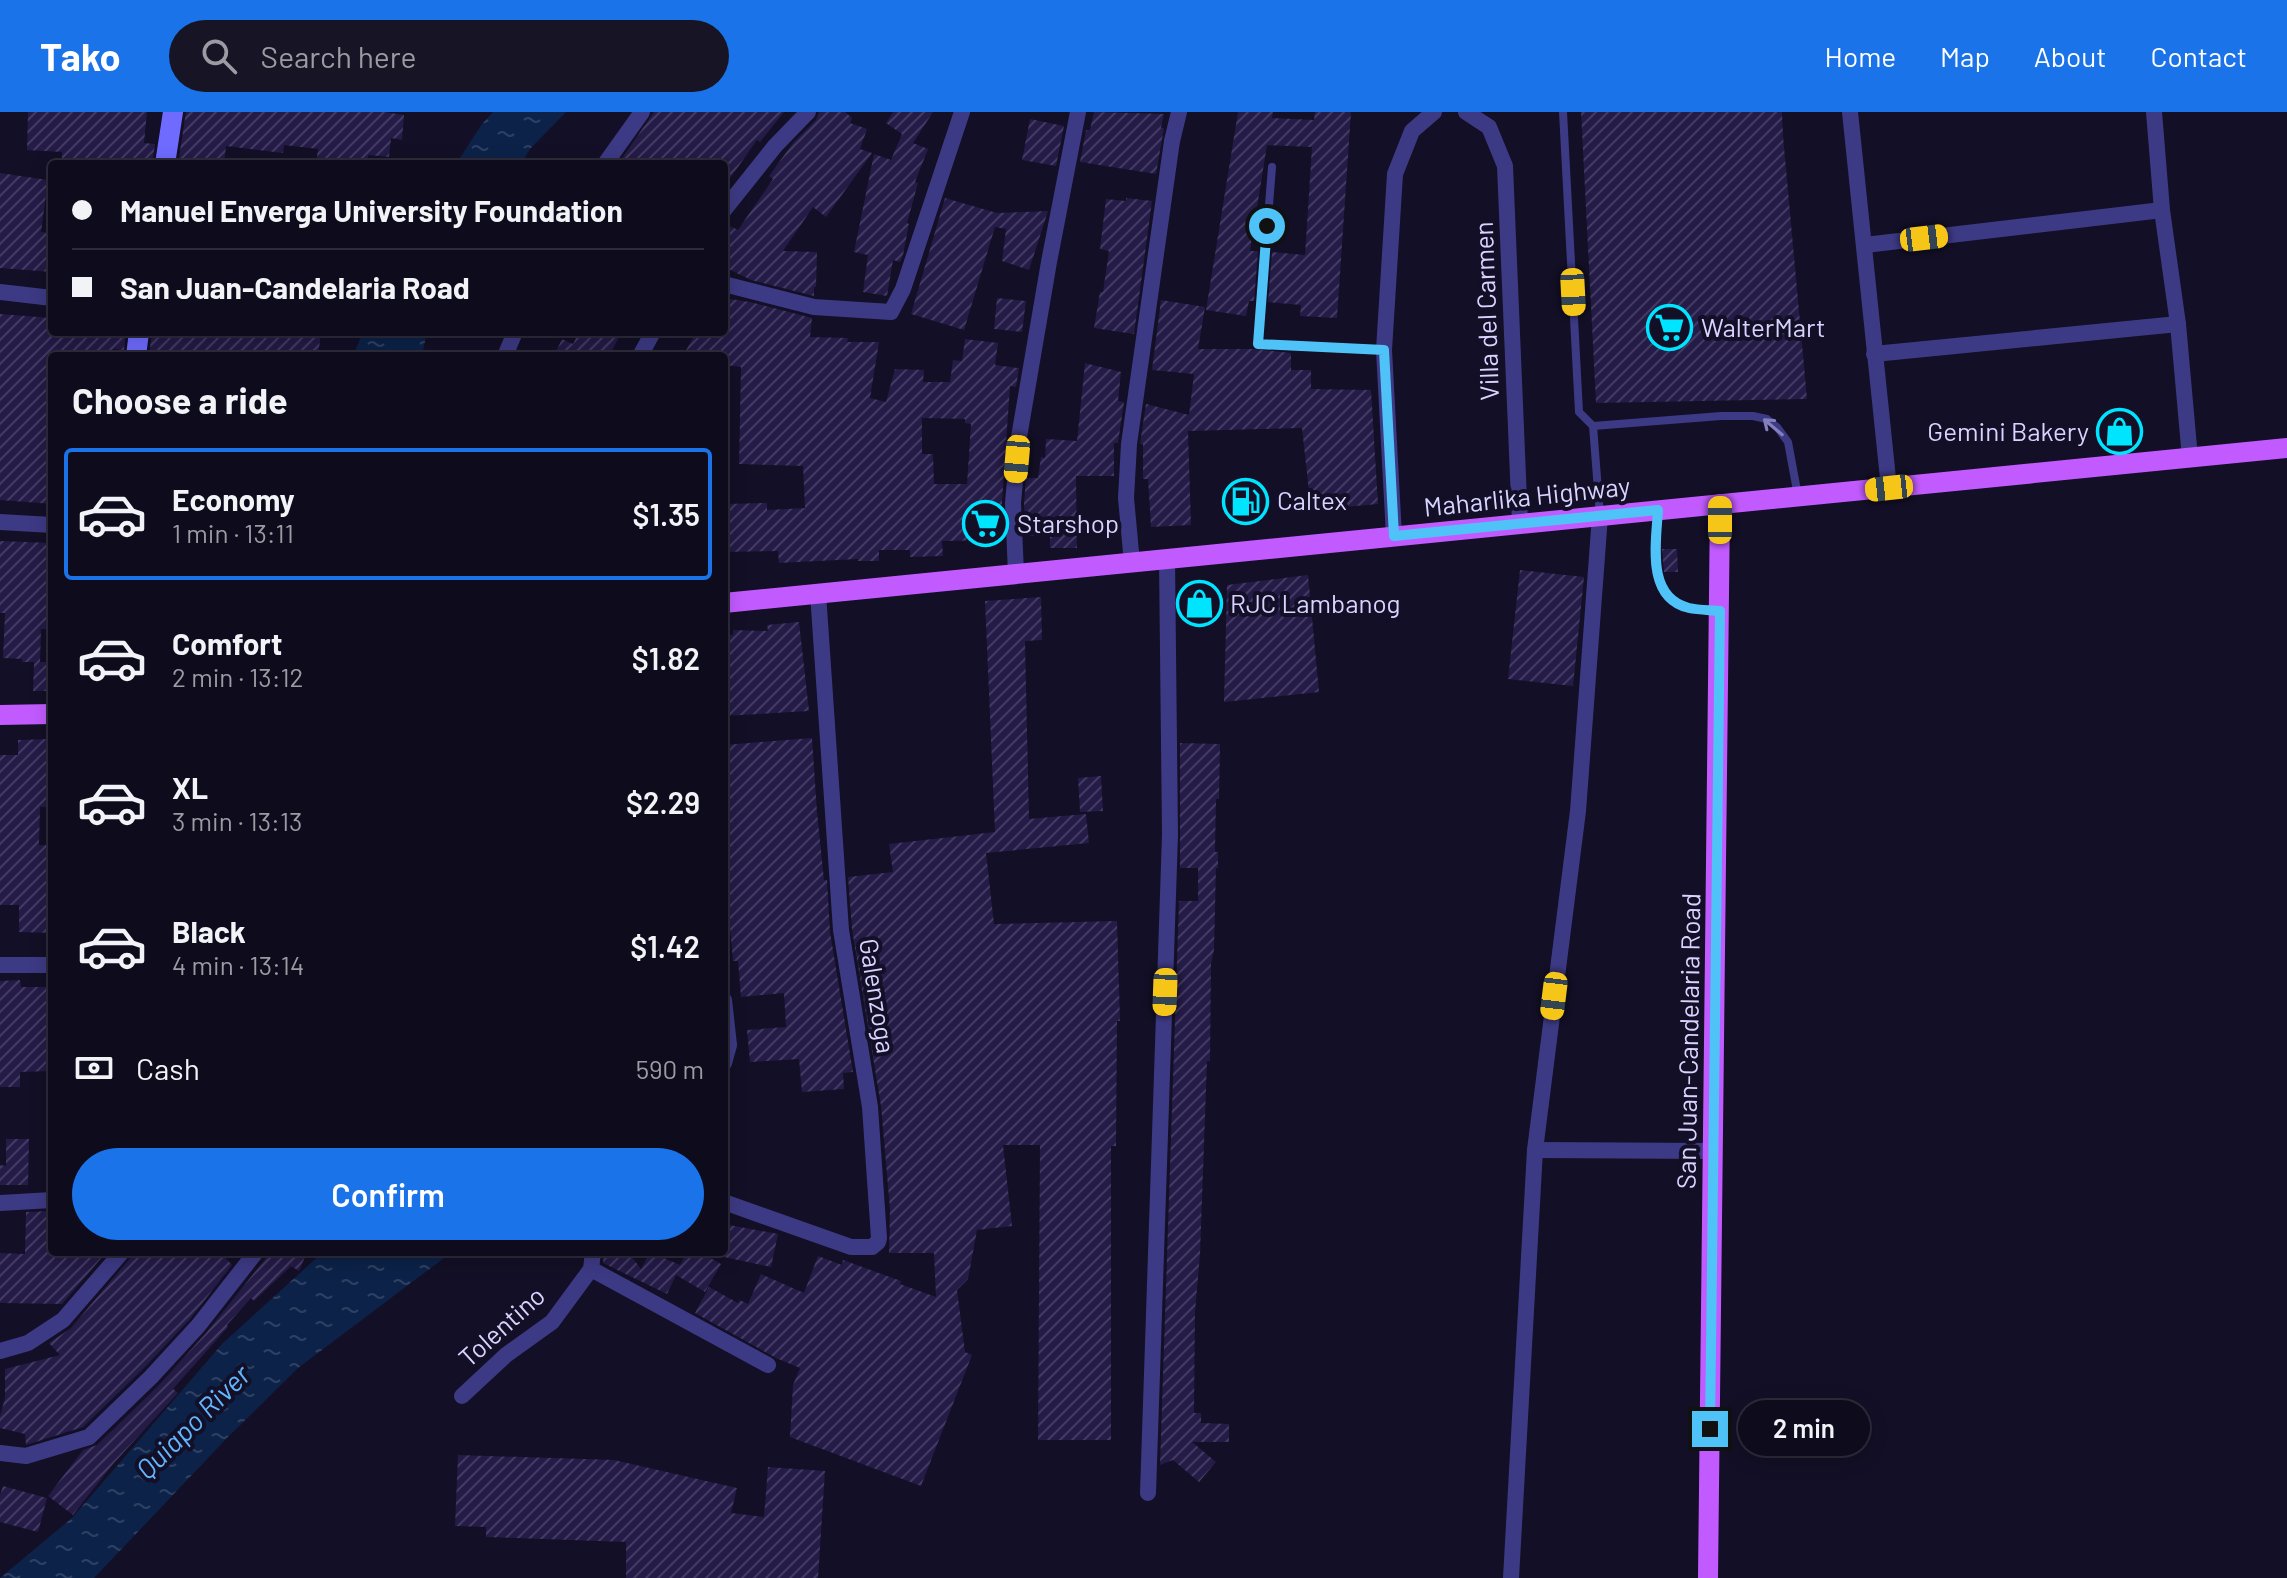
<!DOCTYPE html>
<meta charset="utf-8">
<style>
body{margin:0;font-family:Barlow,sans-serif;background:#171425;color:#f1f3f6;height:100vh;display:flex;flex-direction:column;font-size:30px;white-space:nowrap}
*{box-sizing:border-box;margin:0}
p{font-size:26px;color:#9b9ba3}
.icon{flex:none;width:44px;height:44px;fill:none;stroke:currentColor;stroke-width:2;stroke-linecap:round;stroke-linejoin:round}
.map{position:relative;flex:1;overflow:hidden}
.side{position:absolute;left:48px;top:240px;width:680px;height:904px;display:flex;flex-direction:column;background:#0e0b1c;border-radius:8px;box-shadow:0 4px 20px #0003,0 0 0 2px #2e2b3b}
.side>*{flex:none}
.banner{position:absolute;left:48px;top:48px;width:680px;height:176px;border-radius:8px;box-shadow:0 4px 20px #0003,0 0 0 2px #2e2b3b;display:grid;align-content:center;height:176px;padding:0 24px;background:#0e0b1c}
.end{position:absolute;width:36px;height:36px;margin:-18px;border:10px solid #4fc3f7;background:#111;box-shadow:0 0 0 4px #111}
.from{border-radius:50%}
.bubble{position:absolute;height:56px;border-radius:28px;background:#0e0b1c;box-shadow:0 4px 20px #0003,0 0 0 2px #2e2b3b;font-size:26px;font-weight:600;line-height:56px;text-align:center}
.car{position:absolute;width:24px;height:48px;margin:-24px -12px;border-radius:10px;box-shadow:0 0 6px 2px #0007;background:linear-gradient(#f5c518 24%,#345 0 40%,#f5c518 0 76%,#345 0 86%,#f5c518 0)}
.banner b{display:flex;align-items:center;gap:28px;height:76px;font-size:30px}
.banner b+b{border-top:2px solid #2e2b3b}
.banner i{width:20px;height:20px;background:#f1f3f6}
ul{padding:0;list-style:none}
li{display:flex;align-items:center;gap:24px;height:132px;margin:0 16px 12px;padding:0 8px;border:4px solid transparent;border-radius:8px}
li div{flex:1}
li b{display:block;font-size:30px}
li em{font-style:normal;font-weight:600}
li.selected{border-color:#1a73e8}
li>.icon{width:72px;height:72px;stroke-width:1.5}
h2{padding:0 24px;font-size:36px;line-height:96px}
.pay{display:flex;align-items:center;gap:20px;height:88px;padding:0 24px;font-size:30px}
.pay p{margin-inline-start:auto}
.cta{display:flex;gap:16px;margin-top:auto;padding:16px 24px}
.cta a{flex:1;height:92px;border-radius:48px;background:#1a73e8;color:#fff;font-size:32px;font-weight:600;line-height:92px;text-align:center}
header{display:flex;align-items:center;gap:48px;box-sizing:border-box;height:112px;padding:0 40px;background:#1a73e8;color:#fff}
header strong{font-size:38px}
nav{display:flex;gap:44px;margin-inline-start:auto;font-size:28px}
.search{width:560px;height:72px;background:#171425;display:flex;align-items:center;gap:20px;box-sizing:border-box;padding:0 28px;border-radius:44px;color:#9b9ba3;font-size:30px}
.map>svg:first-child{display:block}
</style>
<header>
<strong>Tako</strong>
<div class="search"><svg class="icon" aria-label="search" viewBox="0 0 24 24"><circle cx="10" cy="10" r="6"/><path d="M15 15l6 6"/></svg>Search here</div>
<nav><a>Home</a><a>Map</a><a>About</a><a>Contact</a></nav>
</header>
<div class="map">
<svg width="2287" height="1466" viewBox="0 0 2287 1466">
<defs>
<pattern id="water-ripples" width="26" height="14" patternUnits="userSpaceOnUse" patternTransform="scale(2)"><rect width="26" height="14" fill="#0c2248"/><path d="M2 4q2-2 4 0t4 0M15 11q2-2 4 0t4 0" fill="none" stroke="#2f4163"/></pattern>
<pattern id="building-hatch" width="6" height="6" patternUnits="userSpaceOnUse" patternTransform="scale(2)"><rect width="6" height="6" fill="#241b47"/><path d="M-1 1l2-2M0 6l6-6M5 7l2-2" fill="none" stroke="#433b63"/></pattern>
</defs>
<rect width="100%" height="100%" fill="#130f26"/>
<g fill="url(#water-ripples)">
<polygon points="493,0 566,0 530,37 521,52 456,52 482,12"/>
<polygon points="363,220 427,220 422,244 353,244"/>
<polygon points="323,1140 452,1140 298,1256 227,1326 94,1466 0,1466 72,1406 222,1232"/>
</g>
<g fill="url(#building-hatch)" fill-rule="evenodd">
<polygon points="28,0 147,0 144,31 155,32 152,52 62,52 62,40 27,38"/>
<polygon points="186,0 384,0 404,3 402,28 391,26 389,45 368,43 368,52 316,52 318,37 284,33 283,41 226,34 224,52 178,52"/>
<polygon points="654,0 784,0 760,30 757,28 724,75 724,52 618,52"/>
<polygon points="819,0 845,0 852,6 850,11 867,17 860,37 872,41 826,105 813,95 783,139 817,140 816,175 814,175 814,184 751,168 724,155 724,124 730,114 738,118 773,67 769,64 793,31 816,8"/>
<polygon points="893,0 933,0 913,31 928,37 915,70 918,71 907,111 909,112 903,143 900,150 893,148 887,184 863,180 868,143 854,140 874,42 891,48 902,22 886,11"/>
<polygon points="1094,0 1164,2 1161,16 1164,16 1156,62 1080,50 1086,18 1090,18"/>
<polygon points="1238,0 1273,0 1272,6 1314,8 1315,0 1351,0 1337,206 1300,204 1301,193 1268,190 1272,140 1305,143 1312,35 1267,33 1250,139 1258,139 1254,189 1249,189 1246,204 1206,198"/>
<polygon points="1581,0 1782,0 1783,24 1807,287 1596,291"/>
<polygon points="1030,7 1064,14 1056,54 1022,48"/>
<polygon points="0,61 48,68 41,120 52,121 52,160 0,156"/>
<polygon points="945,86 997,101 1048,99 1029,158 1002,149 1006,117 995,115 964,218 911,202"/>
<polygon points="1126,86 1152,89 1134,222 1094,216 1100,180 1103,180 1109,139 1100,137 1106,87 1126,89"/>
<path d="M724,186L750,190L812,206L810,225L848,226L847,230H879L870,286L886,290L895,257L924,258L923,270H950L953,248L962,249L965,227L998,231L995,253L1019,256L1016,275L1010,274L1002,390L1003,424H1000V428L942,429L943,444L910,445V438H879V449H858V447L779,451L778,439L724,440V392L767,391V398L805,396L803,354L739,352L741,255L724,253V244H683L696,220H724ZM922,306L965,307V311L971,312L967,372H934L933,342H922Z"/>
<polygon points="997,186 1026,189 1022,220 994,217"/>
<polygon points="1161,188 1205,195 1198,237 1253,237 1291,241 1291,258 1311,258 1311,277 1371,278 1378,392 1311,398 1302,316 1188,319 1191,413 1151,415 1148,367 1143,367 1143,332 1140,332 1146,292 1189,303 1194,262 1152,258"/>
<polygon points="0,202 52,206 52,220 126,220 124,238 113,237 112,244 52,244 52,392 0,388"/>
<polygon points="152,220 306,220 321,221 318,244 149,244"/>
<polygon points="579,220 622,220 609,244 554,244 562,227 573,232"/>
<polygon points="1085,251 1121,260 1118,289 1124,290 1118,331 1114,331 1114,364 1076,364 1077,436 1050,436 1050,424 1025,424 1024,391 1026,366 1038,366 1041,345 1045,346 1046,327 1077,329"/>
<polygon points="1258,368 1261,408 1234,410 1231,370"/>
<polygon points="0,429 52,431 52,517 41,517 40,550 51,550 51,579 33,579 34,550 22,550 22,547 3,546 5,501 0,501"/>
<polygon points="1662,437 1677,437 1678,460 1664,460"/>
<polygon points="1520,458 1584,465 1573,574 1508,567"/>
<polygon points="1308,463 1319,580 1224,590 1227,473"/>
<polygon points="1041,485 1042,528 1025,529 1029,707 1086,702 1089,731 986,741 994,812 1117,809 1120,909 1117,909 1116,1034 1111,1034 1111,1328 1038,1328 1040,1033 1003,1033 1012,1114 977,1118 968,1167 957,1178 965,1240 972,1243 921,1374 790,1325 793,1273 800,1256 776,1246 695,1201 709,1175 738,1191 740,1188 748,1192 761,1162 804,1181 818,1144 842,1153 843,1148 901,1169 900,1172 936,1185 934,1141 889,1141 890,1097 881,994 852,817 848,765 893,760 889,732 995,720 985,489"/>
<polygon points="799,510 809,599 724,604 724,522 733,523 733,518 768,519 767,513"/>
<polygon points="812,626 817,700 824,768 827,768 830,820 853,960 843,961 844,977 802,980 799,947 750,950 747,918 786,915 784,881 741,885 738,849 733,849 726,771 724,771 724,633"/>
<polygon points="51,627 50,695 40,695 39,733 52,733 52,821 19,820 19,793 0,793 0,643 18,643 18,628"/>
<polygon points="1180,631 1220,632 1219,687 1216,687 1215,740 1218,740 1218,756 1216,756 1214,838 1211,852 1210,949 1207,949 1200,1142 1195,1200 1194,1301 1201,1301 1201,1311 1229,1312 1229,1330 1192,1330 1216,1350 1199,1370 1173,1348 1160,1353 1179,789 1198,789 1198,756 1180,756"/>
<polygon points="1101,664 1103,699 1080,700 1078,666"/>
<polygon points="20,868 21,875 52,875 52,959 20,960 20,975 0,975 0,869"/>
<polygon points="6,1027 29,1027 28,1073 0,1073 0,1053 6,1054"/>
<polygon points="52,1099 52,1140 92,1140 91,1143 104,1143 62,1192 0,1191 0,1141 25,1142 26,1100"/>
<polygon points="724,1112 778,1122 771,1155 724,1145"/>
<polygon points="148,1140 220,1140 232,1153 190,1207 143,1257 83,1315 26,1333 25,1322 0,1316 0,1304 5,1286 5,1257 60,1243 49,1231 71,1216 132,1144 152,1144"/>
<polygon points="268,1140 307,1140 299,1159 291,1154 254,1189 251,1186 227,1213 228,1215 173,1277 178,1281 113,1352 73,1403 48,1384 83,1338 97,1333 159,1273 206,1221 270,1141"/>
<polygon points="604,1140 628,1140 641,1157 650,1140 680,1153 687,1140 700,1140 721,1152 705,1180 676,1163 667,1182 603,1151"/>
<polygon points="458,1343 614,1348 737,1376 731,1401 764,1405 768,1355 825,1359 818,1466 626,1466 626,1430 486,1425 486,1415 455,1414"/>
<polygon points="3,1374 47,1386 38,1420 0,1410 0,1383"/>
</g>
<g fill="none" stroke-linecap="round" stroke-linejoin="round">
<g stroke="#3d3a85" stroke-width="8">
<polyline points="1563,0 1579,300 1593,314 1600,404"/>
<polyline points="1272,55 1258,232 1384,238"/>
<polyline points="1593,314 1721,304 1753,304 1767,307 1777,315 1788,330 1798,384"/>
<path d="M1658,399C1656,427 1647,472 1674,490C1686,499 1704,497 1718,498"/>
</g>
<g stroke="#3d3a85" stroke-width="16">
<polyline points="1466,0 1489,15 1505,54 1520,412"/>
<polyline points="1850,0 1889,376"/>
<polyline points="2154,0 2162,98 2178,212 2190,346"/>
<polyline points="605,52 642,0"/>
<polyline points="724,98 775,34 808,0"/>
<polyline points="1865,133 2162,98"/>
<polyline points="724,172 814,195 891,200 903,177 962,0"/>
<polyline points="0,180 52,186"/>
<polyline points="1874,242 2178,212"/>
<polyline points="505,244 515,220"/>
<polyline points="640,244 653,220"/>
<polyline points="0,410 52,413"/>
<polyline points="1394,424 1384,238 1395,62 1412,19 1434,0"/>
<polyline points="1132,451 1126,386 1129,332 1172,29 1179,0"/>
<polyline points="1016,462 1013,391 1019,325 1049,150 1078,0"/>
<polyline points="0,853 52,853"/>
<polyline points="724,888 729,933 724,951"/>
<polyline points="1535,1038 1713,1039"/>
<polyline points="724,1090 851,1135 872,1135 878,1130 879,1126 870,995 841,818 818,481"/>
<polyline points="0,1091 52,1088"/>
<polyline points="591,1157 768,1253"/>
<polyline points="0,1239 28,1231 63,1208 122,1140"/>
<polyline points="462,1284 506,1243 552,1210 591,1157 593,1140"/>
<polyline points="0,1341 26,1344 89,1325 151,1265 198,1214 256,1140"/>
<polyline points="1148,1381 1170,723 1167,447"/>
<polyline points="1511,1466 1535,1038 1578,699 1600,404"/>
</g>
<g stroke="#6f6bff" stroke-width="20">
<polyline points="165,52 173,0"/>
<polyline points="136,244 139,220"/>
</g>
<g stroke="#c25bff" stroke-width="20">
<polyline points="724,491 2287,336"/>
<polyline points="0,603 52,602"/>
<polyline points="1708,1466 1720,392"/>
</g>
</g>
<defs><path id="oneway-shaft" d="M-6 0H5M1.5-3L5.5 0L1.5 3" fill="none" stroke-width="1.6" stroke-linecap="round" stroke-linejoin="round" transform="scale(2)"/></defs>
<use stroke="#837fbc" href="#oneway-shaft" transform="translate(1773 315) rotate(-140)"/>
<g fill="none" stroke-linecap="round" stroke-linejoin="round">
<path stroke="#4fc3f7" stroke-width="10" d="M1267,114L1258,232L1384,238L1394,424L1658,398C1656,431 1646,486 1689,496C1698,498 1710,498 1720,499L1710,1317"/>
</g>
<defs>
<symbol id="supermarket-ring" viewBox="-11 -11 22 22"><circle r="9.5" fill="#130f26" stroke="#00e5ff" stroke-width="1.5"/><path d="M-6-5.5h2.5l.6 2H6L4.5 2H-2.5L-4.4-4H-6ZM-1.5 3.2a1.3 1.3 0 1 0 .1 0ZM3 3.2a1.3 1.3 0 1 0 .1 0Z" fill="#00e5ff"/></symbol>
<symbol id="shop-ring" viewBox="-11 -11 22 22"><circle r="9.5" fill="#130f26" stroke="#00e5ff" stroke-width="1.5"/><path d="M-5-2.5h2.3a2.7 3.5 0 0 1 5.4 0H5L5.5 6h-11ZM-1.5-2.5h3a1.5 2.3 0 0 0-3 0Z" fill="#00e5ff"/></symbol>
<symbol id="fuel-ring" viewBox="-11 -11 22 22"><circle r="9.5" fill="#130f26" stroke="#00e5ff" stroke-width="1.5"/><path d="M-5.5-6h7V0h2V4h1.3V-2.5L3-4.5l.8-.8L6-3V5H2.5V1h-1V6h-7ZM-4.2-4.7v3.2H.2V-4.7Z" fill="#00e5ff"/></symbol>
</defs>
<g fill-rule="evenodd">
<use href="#supermarket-ring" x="1644" y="190" width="51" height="51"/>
<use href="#shop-ring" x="2094" y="294" width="51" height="51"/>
<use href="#fuel-ring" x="1220" y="364" width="51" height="51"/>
<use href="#supermarket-ring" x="960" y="386" width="51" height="51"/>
<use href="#shop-ring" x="1174" y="466" width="51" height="51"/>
</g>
<g text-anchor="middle" stroke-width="8" stroke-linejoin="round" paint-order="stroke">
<g font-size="26" fill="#d9d4ff" stroke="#130f26">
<text transform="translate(1487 199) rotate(-92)" y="9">Villa del Carmen</text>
<text transform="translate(1527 385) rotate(-6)" y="9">Maharlika Highway</text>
<text transform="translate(877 884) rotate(81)" y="9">Galenzoga</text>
<text transform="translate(1689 929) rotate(-89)" y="9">San Juan-Candelaria Road</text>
<text transform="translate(502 1215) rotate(-42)" y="9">Tolentino</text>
</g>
<g font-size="26" fill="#d9d4ff" stroke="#130f26" text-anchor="start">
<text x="1701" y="225">WalterMart</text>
<text x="2089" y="329" text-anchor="end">Gemini Bakery</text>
<text x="1277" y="398">Caltex</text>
<text x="1017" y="421">Starshop</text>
<text x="1230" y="501">RJC Lambanog</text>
</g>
<g font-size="28" font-style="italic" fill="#62b6ff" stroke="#130f26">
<text transform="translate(193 1310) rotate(-45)" y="10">Quiapo River</text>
</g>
</g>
</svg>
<i class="end from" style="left:1267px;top:114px"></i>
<i class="end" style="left:1710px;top:1317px"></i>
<div class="bubble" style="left:1738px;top:1288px;width:132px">2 min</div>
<i class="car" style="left:1924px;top:126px;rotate:83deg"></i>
<i class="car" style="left:1573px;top:180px;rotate:177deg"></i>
<i class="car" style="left:1017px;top:347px;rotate:185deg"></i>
<i class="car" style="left:1889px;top:376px;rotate:264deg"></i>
<i class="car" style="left:1720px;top:408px;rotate:0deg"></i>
<i class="car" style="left:1165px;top:880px;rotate:182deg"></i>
<i class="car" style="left:1554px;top:884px;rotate:187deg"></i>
<div class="banner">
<b><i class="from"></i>Manuel Enverga University Foundation</b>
<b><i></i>San Juan-Candelaria Road</b>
</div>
<section class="side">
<h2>Choose a ride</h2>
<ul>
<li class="selected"><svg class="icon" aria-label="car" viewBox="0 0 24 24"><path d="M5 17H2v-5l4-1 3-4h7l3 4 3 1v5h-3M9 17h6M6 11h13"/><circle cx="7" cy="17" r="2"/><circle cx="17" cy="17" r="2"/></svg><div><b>Economy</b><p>1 min · 13:11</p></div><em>$1.35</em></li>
<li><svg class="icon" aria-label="car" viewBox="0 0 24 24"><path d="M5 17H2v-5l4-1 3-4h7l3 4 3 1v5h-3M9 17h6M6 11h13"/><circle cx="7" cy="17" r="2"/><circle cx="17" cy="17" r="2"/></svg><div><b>Comfort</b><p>2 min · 13:12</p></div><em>$1.82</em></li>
<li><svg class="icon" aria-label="car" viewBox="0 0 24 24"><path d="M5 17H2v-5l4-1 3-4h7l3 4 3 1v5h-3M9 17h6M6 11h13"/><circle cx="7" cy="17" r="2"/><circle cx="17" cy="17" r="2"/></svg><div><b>XL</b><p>3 min · 13:13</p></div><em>$2.29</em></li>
<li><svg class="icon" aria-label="car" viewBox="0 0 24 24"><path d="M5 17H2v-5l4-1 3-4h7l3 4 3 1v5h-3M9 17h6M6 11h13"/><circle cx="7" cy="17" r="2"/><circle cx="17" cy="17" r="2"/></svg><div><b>Black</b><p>4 min · 13:14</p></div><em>$1.42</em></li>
</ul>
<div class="pay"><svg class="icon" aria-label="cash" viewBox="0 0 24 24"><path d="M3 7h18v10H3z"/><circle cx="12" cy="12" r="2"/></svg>Cash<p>590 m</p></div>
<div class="cta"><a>Confirm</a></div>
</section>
</div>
